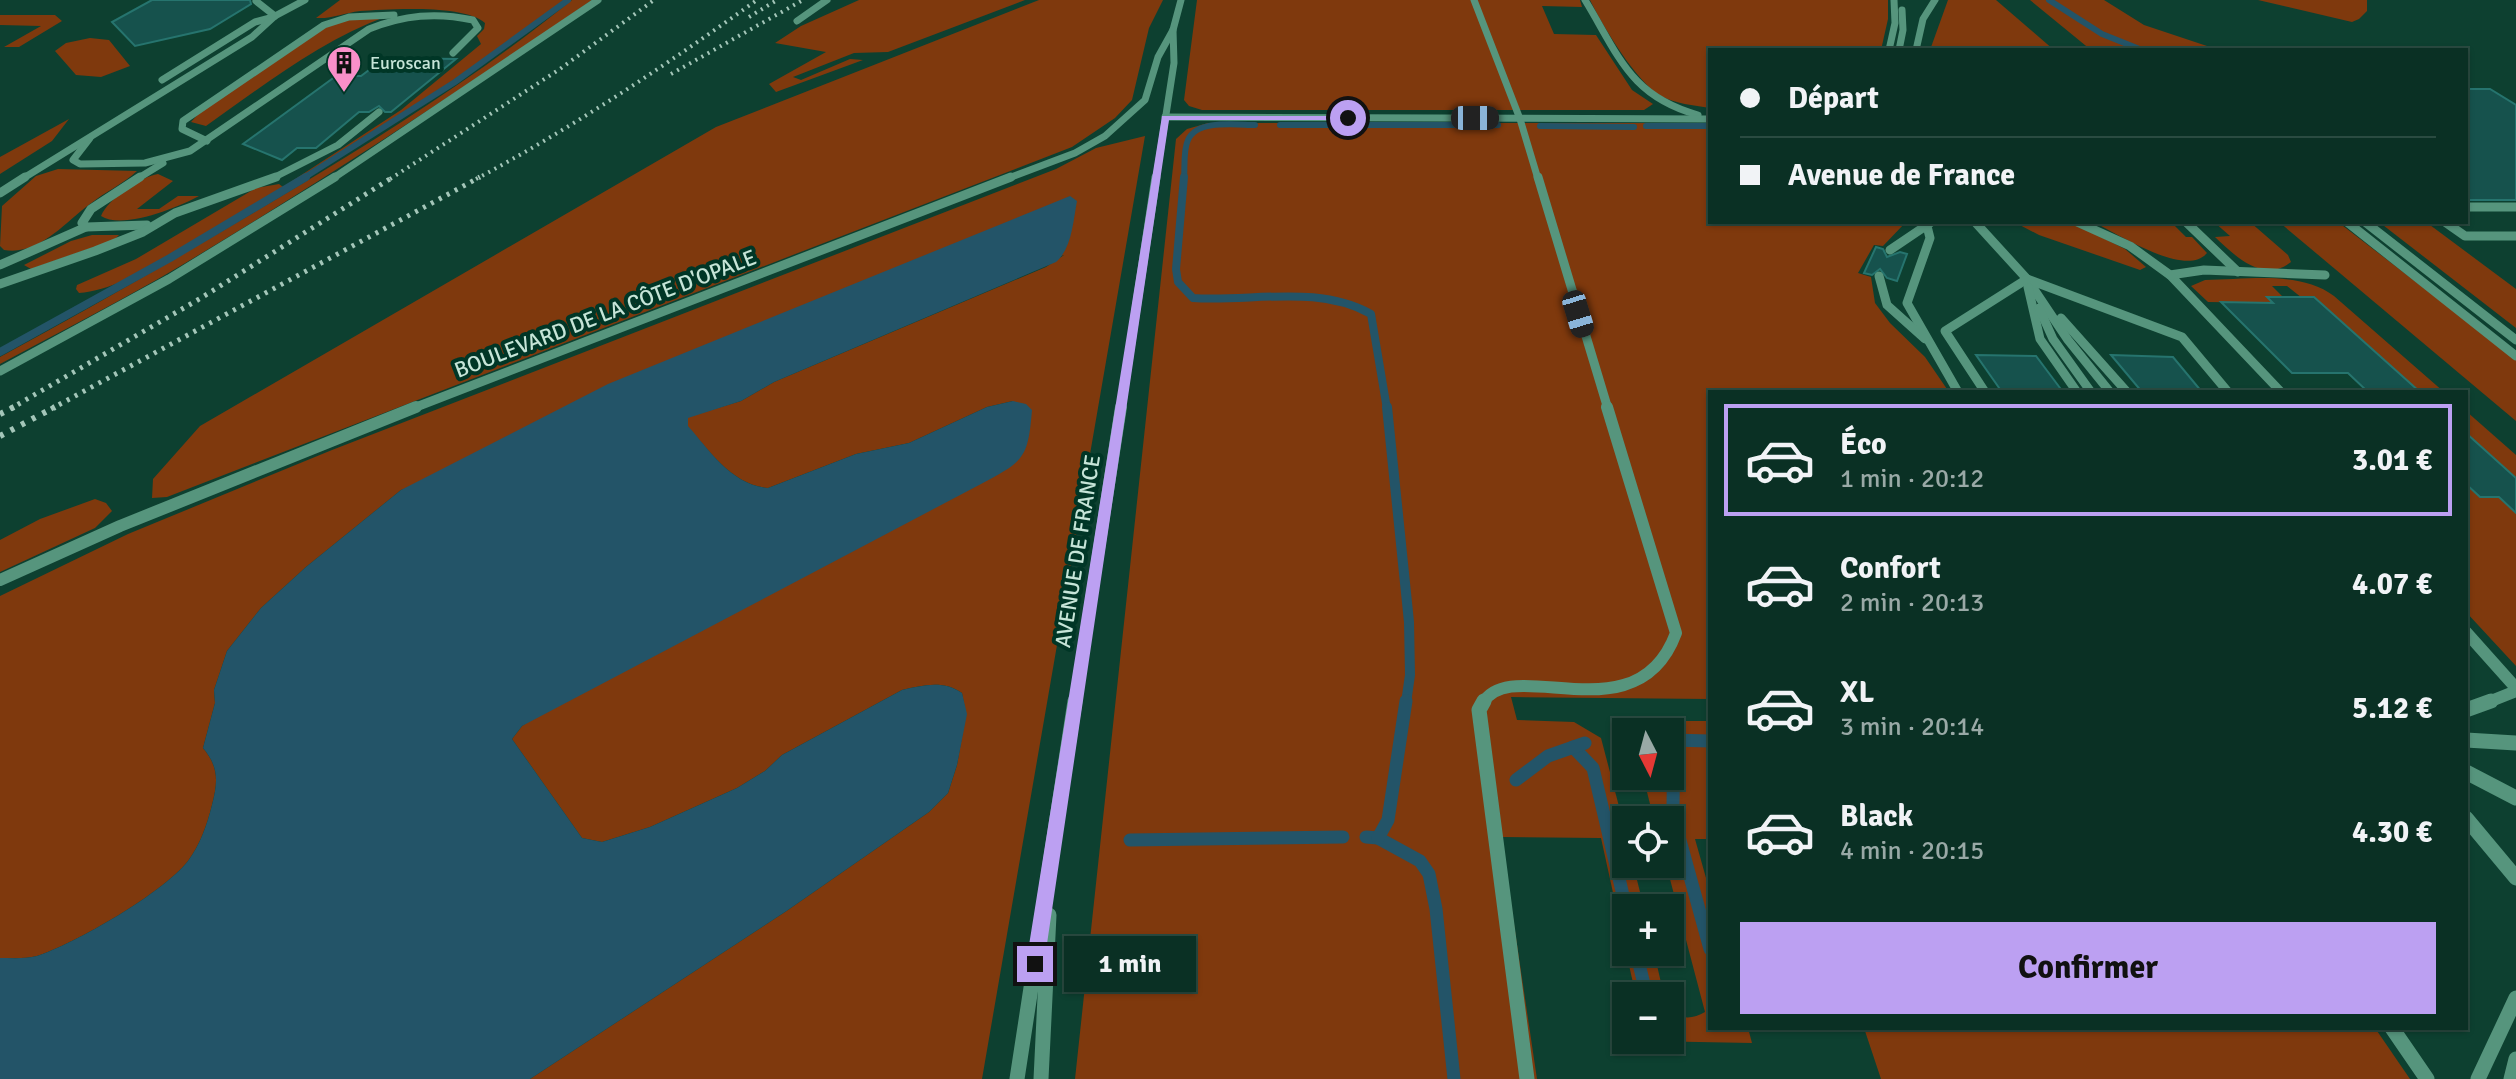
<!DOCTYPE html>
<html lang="fr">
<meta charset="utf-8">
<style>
body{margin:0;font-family:Signika,sans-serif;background:#183c31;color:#f1f3f6;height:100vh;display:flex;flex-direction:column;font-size:30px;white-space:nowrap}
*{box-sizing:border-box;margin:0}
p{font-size:26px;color:#99a9a6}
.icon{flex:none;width:44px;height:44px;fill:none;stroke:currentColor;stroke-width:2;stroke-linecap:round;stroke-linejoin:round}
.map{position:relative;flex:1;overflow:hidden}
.sheet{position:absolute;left:1708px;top:390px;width:760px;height:640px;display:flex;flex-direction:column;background:#0a3024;border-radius:0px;box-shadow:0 2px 6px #0004,0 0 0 2px #2a4b41}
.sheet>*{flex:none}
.top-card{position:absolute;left:1708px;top:48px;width:760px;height:176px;border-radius:0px;box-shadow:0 2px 6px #0004,0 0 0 2px #2a4b41;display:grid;align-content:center;height:176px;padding:0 32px;background:#0a3024}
.needle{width:52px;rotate:174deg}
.tools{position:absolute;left:1612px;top:718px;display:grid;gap:16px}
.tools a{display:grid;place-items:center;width:72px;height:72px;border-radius:0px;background:#0a3024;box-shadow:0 2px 6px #0004,0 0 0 2px #2a4b41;font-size:40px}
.end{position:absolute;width:36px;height:36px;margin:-18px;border:10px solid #bca0f2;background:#111;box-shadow:0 0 0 4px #111}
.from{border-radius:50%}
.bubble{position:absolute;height:56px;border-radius:0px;background:#0a3024;box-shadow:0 2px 6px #0004,0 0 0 2px #2a4b41;font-size:26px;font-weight:700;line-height:56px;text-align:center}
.car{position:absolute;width:24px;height:48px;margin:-24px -12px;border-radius:10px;box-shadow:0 0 6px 2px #0007;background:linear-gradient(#222 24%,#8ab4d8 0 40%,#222 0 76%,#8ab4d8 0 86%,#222 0)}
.top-card b{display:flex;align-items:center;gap:28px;height:76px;font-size:30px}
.top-card b+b{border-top:2px solid #2a4b41}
.top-card i{width:20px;height:20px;background:#f1f3f6}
ul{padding:14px 0 0;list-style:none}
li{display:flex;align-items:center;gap:24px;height:112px;margin:0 16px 12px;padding:0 16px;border:4px solid transparent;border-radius:0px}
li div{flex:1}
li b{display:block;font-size:30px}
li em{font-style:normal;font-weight:700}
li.current{border-color:#bca0f2}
li>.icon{width:72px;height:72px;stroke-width:1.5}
.action{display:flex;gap:16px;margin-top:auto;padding:16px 32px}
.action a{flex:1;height:92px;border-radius:0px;background:#bca0f2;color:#111;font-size:32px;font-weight:700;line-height:92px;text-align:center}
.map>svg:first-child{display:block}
</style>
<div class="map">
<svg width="2516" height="1079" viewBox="0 0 2516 1079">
<rect width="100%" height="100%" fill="#0d4030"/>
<g fill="#7f390d">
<path d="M340,0H564C464,79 356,143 247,209C202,236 131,289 79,293L76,289L77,285L136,259L256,188L279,184L283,187L401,110L481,44L477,36L484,29L485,23C465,4 388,9 360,11C344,13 332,19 316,18Z"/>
<path d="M572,0H592C458,92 322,181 182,265C123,300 61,331 0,364V357C98,304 194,248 290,191C388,132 483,72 572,0Z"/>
<polygon points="859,0 1025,0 888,52 854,53 793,77 801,80 850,59 863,60 776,92 769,84 826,52 775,43 801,26"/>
<polygon points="1039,0 1163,0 1149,28 1132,100 1115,118 1072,147 167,497 152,498 153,479 200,426 716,127"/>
<polygon points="1197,0 1580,0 1582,7 1542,6 1554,34 1596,35 1632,90 1653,104 1644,110 1202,110 1189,106 1184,100"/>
<path d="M1590,0H1888V19L1881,50H1710V108C1693,105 1676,104 1661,96C1637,83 1602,25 1590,0Z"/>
<polygon points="1948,0 1996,0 2054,50 1930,50"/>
<polygon points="2030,0 2104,0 2144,25 2219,50 2091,50"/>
<polygon points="2258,0 2367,0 2367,11 2359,19 2352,22"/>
<polygon points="0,15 55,15 62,21 19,47 4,47 41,26 0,25"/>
<path d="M387,16C320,41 264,85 206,126L191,122L201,111L327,26L343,20Z"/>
<polygon points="90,38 109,40 130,66 101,77 76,75 55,51 66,43"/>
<polygon points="69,119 52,141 0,174 0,157"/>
<polygon points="1208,123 1710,123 1710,222 1906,222 1883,246 1874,245 1858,273 1871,277 1875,303 1890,323 1925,357 1949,392 1710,392 1710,699 1511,697 1517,720 1574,722 1601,738 1626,833 1626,864 1633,864 1644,908 1626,908 1626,952 1601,838 1501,837 1537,1079 1075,1079 1176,139 1187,129"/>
<path d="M1145,136L982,1079H530L785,912L929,812L948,793L957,765L966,714L962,693C944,680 923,685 902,690L782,755L765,771L737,788L650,827L602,842L582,838L512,739L522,726L1013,401L987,407L909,443L856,454L768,488C732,485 710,451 687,426L688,417L741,401L774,382L1046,267L1064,255L401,490L306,567L261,608L227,651L214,690L215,703L203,748C219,767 218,782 212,805C207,825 200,845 188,861C163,893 76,943 37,956C26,959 12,958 0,958V596L128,534L332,450L1056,169L1096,148Z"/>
<path d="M58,169L137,171C123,184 105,192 90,204C65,222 39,256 4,250L0,246L2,206L36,176Z"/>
<path d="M158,174L173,181L137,209H159L178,196H199C177,208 122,230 101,216C108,199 140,177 158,174Z"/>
<polygon points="2014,222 2071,222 2125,249 2146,267 2140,270 2039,235"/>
<path d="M2093,222H2171L2186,237H2192L2207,253C2186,279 2117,233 2093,222Z"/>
<path d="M2214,222H2250L2288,255L2291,262C2263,284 2235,256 2215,237L2230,236Z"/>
<polygon points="2279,222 2338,222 2516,359 2516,421"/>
<polygon points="2379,222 2426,222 2516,289 2516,328"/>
<polygon points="92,235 119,235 114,240 31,269 24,265 71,241"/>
<path d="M2205,280C2246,280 2300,270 2334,296L2444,392H2420L2287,286H2272L2283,297H2268L2273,303L2208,302L2191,286Z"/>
<polygon points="2466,411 2516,455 2516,478 2466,433"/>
<polygon points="2466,484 2480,497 2499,497 2516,513 2516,666 2466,612"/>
<polygon points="95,499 106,503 112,511 95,528 0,572 0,540 40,519"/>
<path d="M1663,721H1710V839H1695L1710,892V1028H1748L1752,1043L1645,1041L1670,1040V1010C1681,1020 1693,1019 1705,1012L1666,864H1670V820H1654L1643,776H1670V732H1643L1648,727Z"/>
<polygon points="1626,952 1654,952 1664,996 1636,996"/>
<polygon points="1864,1028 2375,1028 2410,1079 1881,1079"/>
</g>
<path fill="#235468" d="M1070,196L1077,201C1073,222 1072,248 1056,262L774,382L741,401L688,418V426C710,451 732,485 768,488L856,454L909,443L987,407L1013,401L1026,404L1032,410C1028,459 1024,461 981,484L522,726L512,739L582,838L602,842L650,827L737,788L765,771L782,755L902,690C923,685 944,680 962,693L967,714L957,765L948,793L929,812L785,912L530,1079H0V958C12,958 26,959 37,956C76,943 163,893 188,861C200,845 207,825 212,805C218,782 219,767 203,748L215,703L214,690L227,651L261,608L306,567L401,490L608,384Z"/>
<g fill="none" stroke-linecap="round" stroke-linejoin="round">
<g stroke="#235468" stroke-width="6">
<polyline points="2049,0 2102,34 2142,50"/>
<polyline points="1280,125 1498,125"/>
<polyline points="1540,126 1634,127"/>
<polyline points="1646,126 1710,126"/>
<polyline points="302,179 455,82 568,0"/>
<path d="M1184,179C1185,168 1183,150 1188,140C1197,119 1237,125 1255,125"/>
</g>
<g stroke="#235468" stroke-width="8">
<path d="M1184,177L1176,269L1178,282L1193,298C1251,302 1319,284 1371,314L1387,409"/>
<polyline points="0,352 170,258 306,177"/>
</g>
<polyline stroke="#235468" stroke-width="10" points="1387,407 1409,622 1410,675 1406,703"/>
<g stroke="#235468" stroke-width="13">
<polyline points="1670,740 1710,741"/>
<polyline points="1674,741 1673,806 1676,826 1710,949"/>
<polyline points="1573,747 1593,768 1626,908"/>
<polyline points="1516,780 1548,756 1585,743"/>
<polyline points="1366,837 1378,838 1420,861 1429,874 1436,909 1454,1079"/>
<polyline points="1378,838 1388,820 1406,701"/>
<polyline points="1130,840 1343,837"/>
<polyline points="1636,952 1647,996"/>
</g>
</g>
<g fill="#16524d" stroke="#26746e" stroke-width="2">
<polygon points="152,0 250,0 251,4 210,29 135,46 112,22"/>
<polygon points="385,58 456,59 391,112 385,112 379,106 369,112 359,112 316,148 297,148 282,160 243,144 336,76 361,76"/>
<polygon points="2466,89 2490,89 2516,105 2516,200 2466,200"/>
<polygon points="1876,247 1883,249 1887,257 1900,252 1907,254 1897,281 1887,278 1880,269 1872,275 1864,273"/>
<polygon points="2267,297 2314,297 2420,392 2368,392 2348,373 2292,373 2221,302 2273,303"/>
<polygon points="1976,355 2036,356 2063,392 2002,392"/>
<polygon points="2111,355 2173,357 2202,392 2142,392"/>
<polygon points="2466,433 2516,478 2516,513 2499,497 2480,497 2466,484"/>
</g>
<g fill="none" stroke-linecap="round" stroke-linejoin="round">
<g stroke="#56957d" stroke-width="7">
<polyline points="1474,0 1520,119 1538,179"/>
<path d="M1585,0C1619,56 1630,96 1698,115"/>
<polyline points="256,1 275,16"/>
<polyline points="797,21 827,0"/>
<polyline points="1889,50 1895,23 1894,0"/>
<polyline points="1899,50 1903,30 1902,10"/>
<polyline points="1916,50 1923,19 1935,0"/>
<polyline points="162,80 255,22 270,18"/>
<polyline points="1165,117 1710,119"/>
<path d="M90,138L73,160L80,164L145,163L190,151L369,29C404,15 436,12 473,20L478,28L453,53"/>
<polyline points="207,141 182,129 183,121 324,25 349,17 394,15"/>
<polyline points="22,179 252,37 275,16 305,0"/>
<polyline points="137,179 163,163"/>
<polyline points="271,179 338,145 379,112"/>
<polyline points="332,179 598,0"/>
<polyline points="1006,179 1075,153 1105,136 1145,100 1158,57 1173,30 1181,0"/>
<polyline points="1156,179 1174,63 1173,30"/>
</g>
<g stroke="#56957d" stroke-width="9">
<polyline points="1538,177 1608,409"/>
<polyline points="0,193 25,177"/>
<polyline points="2466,207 2516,207"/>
<polyline points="1926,222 1930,238 1907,303 1958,392"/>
<polyline points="1975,222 2027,279 2068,340 2110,392"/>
<polyline points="2077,222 2130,246 2170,275 2281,392"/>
<polyline points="2186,222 2238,272"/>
<polyline points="2347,222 2516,356"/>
<polyline points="2365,222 2516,340"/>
<polyline points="2445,222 2465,236 2516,236"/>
<polyline points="86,227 82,223 91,209 140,177"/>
<polyline points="1890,250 1930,223"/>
<polyline points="0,265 86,227 147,225"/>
<polyline points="2170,275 2204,270 2325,275"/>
<polyline points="1879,276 1887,305 1925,339"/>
<polyline points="2027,279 2182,337 2228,392"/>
<polyline points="0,284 95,251 143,232 175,213 276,177"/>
<polyline points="2028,287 2040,339 2077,392"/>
<polyline points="2039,308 2053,339 2091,392"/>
<polyline points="2061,318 2127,392"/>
<polyline points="0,371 169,279 335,177"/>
<polyline points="1985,392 1945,331 2027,279"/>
<polyline points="411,409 1011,177"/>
<polyline points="1121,409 1156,177"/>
</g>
<g stroke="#56957d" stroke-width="12">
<polyline points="0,580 120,526 416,407"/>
<polyline points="2466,632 2516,688"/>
<polyline points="1075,703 1121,407"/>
<path d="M1483,703C1511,653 1637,739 1676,633L1607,407"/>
<polyline points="2486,703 2516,691"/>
</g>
<g stroke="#56957d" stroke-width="15">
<polyline points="1484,701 1479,710 1527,1079"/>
<polyline points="2466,710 2491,701"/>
<polyline points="2466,740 2516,743"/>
<polyline points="2466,772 2516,798"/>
<polyline points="2466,818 2516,878"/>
<polyline points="2392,1028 2427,1079"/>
<polyline points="1017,1079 1075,701"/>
<polyline points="1041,1079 1049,915"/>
<polyline points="2478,1079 2516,998"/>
<polyline points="2511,1079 2516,1059"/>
</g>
<g stroke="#a4c6b9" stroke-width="4" stroke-dasharray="2 5" stroke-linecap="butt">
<polyline points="749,17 777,0"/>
<polyline points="671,74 803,0"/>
<polyline points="390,179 560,69 654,0"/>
<path d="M476,179C574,127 666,65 757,0"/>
</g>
<g stroke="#a4c6b9" stroke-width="5" stroke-dasharray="3 6" stroke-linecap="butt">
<polyline points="10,409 201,298 393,177"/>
<polyline points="51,409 480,177"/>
</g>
<g stroke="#a4c6b9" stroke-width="6" stroke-dasharray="4 8" stroke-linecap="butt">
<polyline points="0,414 14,407"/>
<polyline points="0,436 55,407"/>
</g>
</g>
<polygon fill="#bca0f2" points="1162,116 1348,116 1353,118 1348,120 1169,120 1044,964 1041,969 1029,969 1026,964"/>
<defs>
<symbol id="building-pin" viewBox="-11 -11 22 30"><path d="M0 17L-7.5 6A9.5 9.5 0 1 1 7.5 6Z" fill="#f98fc9" stroke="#003626"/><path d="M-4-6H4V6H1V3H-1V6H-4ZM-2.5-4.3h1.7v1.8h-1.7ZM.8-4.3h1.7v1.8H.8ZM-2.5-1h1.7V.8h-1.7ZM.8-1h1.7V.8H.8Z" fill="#111"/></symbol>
</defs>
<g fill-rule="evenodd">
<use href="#building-pin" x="324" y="43" width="40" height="54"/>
</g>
<g text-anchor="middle" stroke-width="8" stroke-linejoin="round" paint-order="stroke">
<g font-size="18" fill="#c6e5d8" stroke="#003626" text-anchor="start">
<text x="370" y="69">Euroscan</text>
</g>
<g font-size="22" fill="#c6e5d8" stroke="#003626">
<text transform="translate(605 313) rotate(-21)" y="8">BOULEVARD DE LA CÔTE D'OPALE</text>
<text transform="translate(1077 551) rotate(-81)" y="8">AVENUE DE FRANCE</text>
</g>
</g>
</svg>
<div class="tools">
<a><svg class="needle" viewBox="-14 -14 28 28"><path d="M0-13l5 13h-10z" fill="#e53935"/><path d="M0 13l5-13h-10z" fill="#99a9a6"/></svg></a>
<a><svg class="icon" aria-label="locate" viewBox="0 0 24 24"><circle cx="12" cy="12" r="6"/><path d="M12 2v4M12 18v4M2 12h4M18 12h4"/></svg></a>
<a>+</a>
<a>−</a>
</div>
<i class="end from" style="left:1348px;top:118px"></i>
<i class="end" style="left:1035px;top:964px"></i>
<div class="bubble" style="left:1064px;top:936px;width:132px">1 min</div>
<i class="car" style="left:1475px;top:118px;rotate:90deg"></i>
<i class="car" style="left:1578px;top:314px;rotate:163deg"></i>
<div class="top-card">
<b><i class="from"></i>Départ</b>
<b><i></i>Avenue de France</b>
</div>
<section class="sheet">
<ul>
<li class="current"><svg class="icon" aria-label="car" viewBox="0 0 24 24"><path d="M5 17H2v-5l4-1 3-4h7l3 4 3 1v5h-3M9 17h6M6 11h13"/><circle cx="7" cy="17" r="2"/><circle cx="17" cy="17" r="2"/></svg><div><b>Éco</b><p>1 min · 20:12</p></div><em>3.01 €</em></li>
<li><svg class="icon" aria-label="car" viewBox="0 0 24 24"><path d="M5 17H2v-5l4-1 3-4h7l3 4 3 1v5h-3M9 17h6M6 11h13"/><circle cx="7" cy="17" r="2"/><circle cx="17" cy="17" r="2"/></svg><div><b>Confort</b><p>2 min · 20:13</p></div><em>4.07 €</em></li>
<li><svg class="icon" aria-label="car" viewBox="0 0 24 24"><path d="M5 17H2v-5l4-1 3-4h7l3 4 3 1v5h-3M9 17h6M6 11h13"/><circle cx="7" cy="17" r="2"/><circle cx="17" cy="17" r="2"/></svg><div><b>XL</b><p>3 min · 20:14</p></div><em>5.12 €</em></li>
<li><svg class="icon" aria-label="car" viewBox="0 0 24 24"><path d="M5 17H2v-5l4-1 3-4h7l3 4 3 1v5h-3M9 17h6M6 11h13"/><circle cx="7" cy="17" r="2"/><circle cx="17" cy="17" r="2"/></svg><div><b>Black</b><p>4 min · 20:15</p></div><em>4.30 €</em></li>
</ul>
<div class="action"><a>Confirmer</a></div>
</section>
</div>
